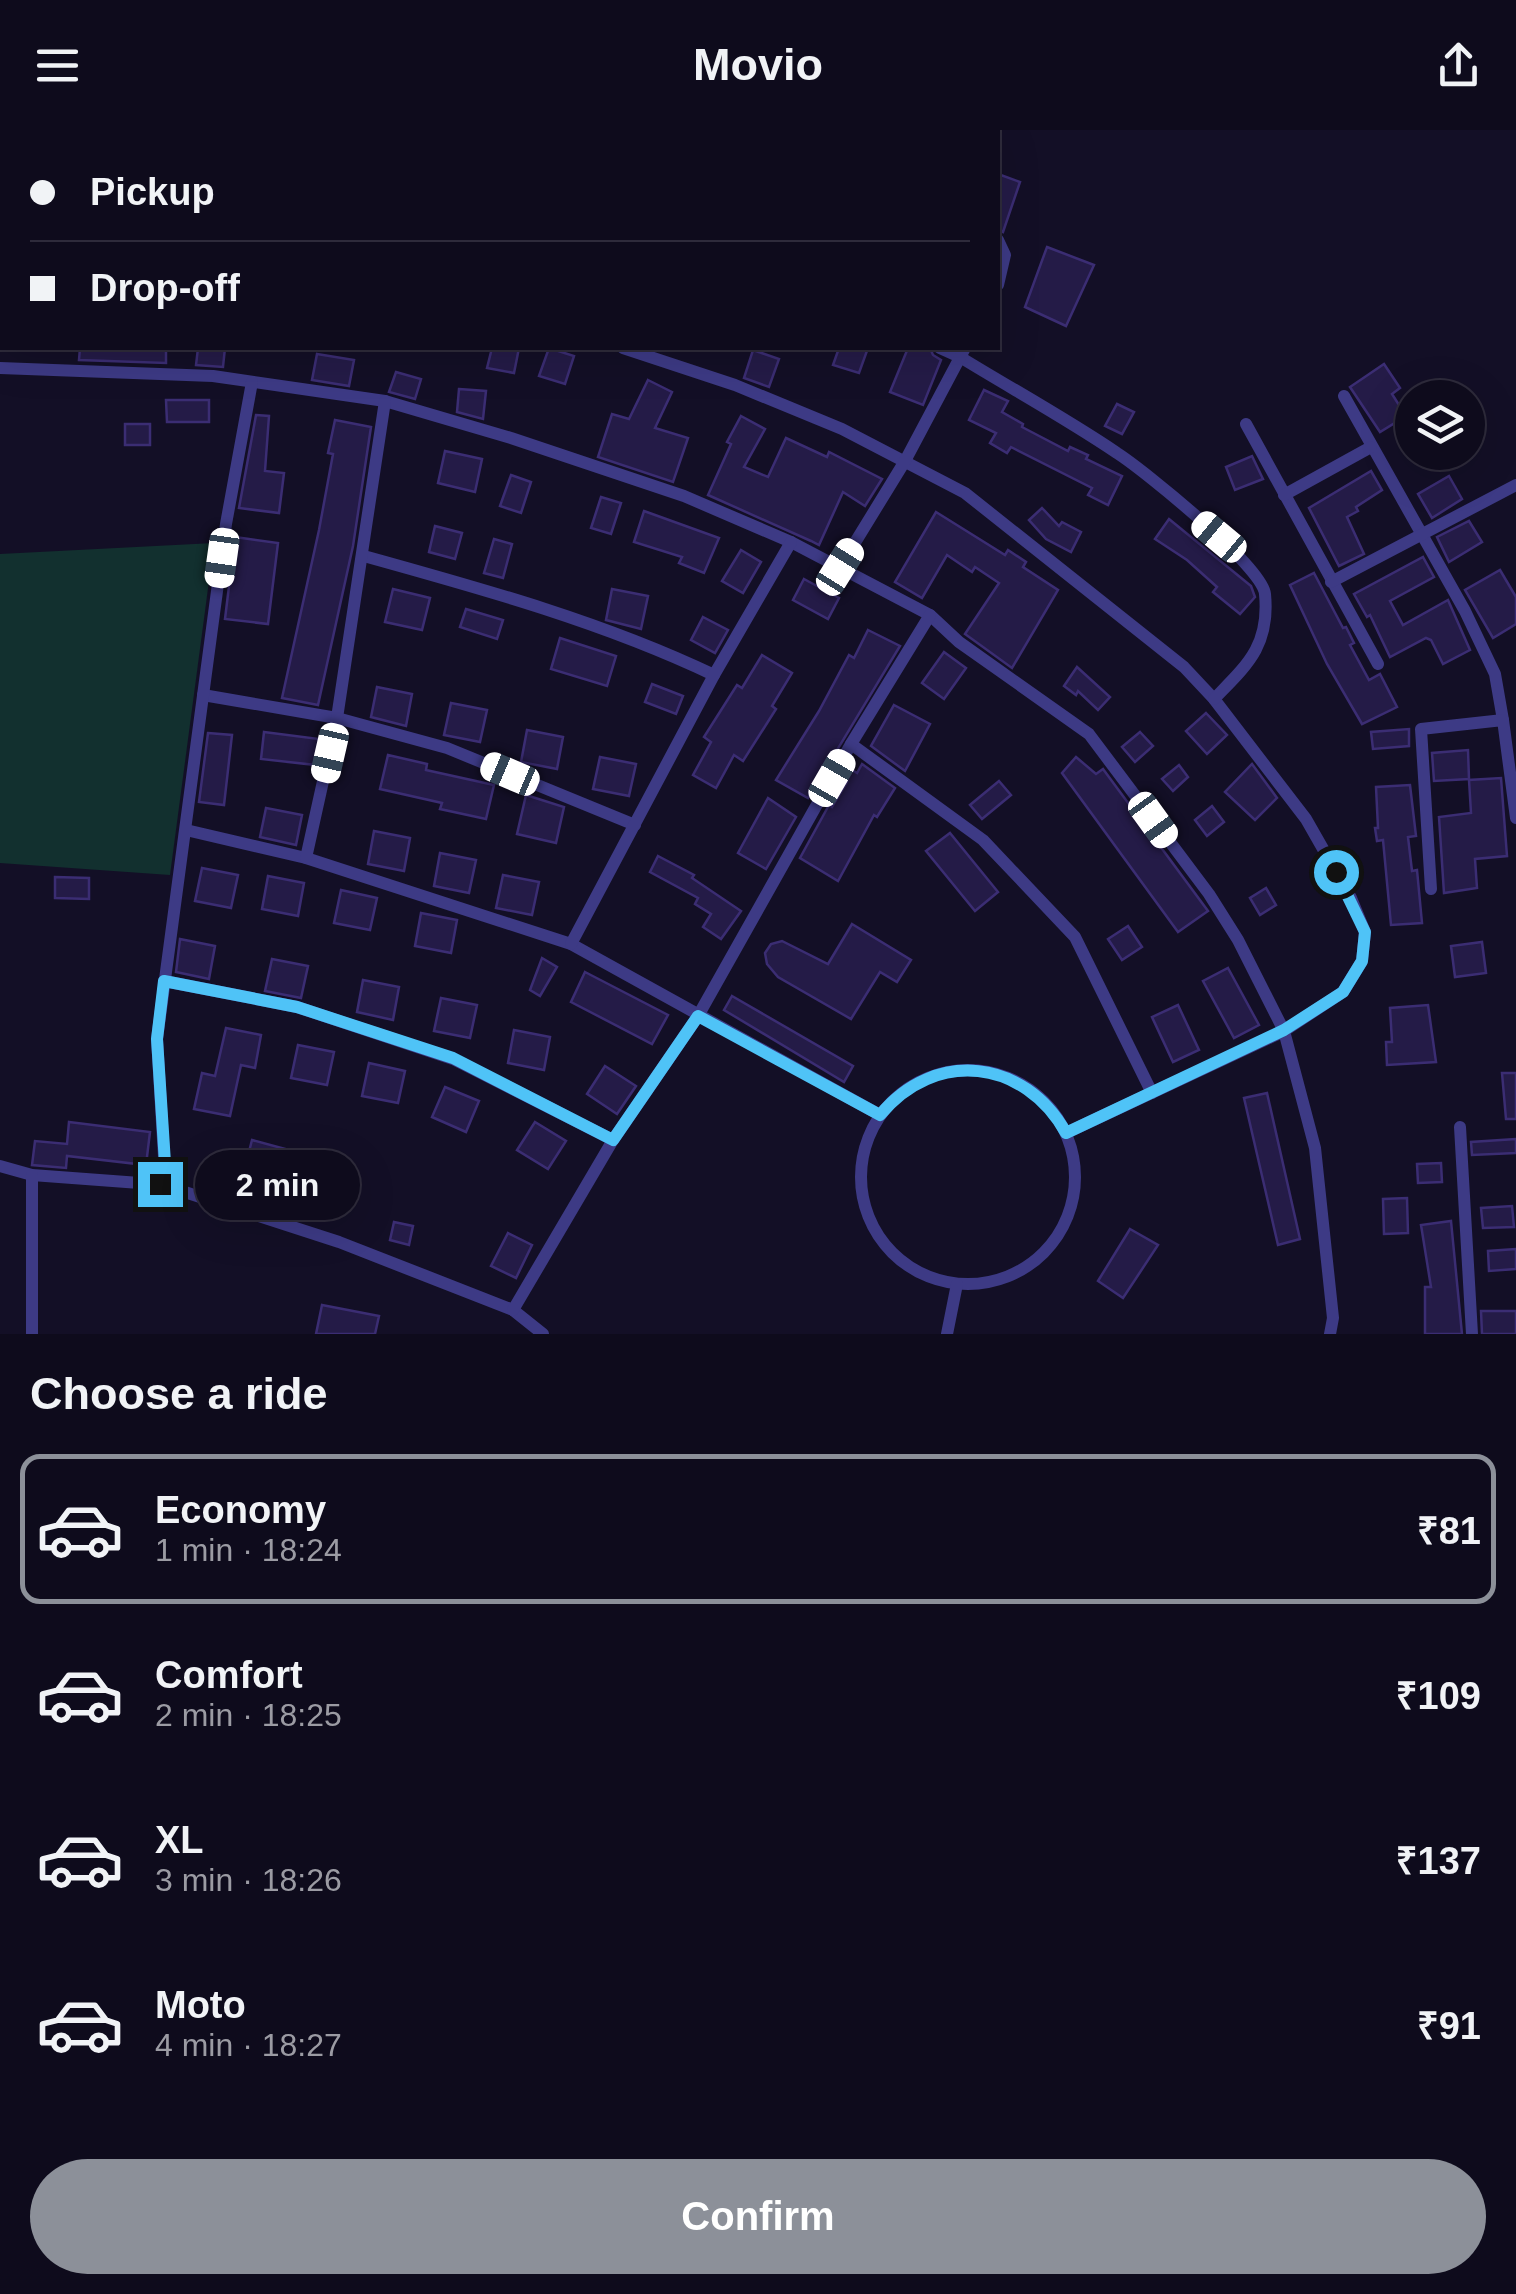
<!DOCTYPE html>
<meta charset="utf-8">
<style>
body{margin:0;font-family:Arial,sans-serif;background:#1c1929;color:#f1f3f6;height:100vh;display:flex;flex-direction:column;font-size:38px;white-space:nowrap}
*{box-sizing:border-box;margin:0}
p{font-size:32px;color:#9b9ba3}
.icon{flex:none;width:55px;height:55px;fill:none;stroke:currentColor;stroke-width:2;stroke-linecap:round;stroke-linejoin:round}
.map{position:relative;height:1204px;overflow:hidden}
.panel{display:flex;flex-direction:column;background:#0e0b1c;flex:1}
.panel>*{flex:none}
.hud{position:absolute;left:0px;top:0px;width:1000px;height:220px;box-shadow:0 10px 40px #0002,0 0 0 2px #2e2b3b;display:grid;align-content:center;height:220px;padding:0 30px;background:#0e0b1c}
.controls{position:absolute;left:1395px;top:250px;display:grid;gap:20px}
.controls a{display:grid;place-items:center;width:90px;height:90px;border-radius:50%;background:#0e0b1c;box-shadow:0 10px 40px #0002,0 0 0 2px #2e2b3b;font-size:50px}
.end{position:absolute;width:45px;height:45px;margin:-22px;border:12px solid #4fc3f7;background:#111;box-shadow:0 0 0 5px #111}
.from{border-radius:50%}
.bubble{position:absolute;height:70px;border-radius:35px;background:#0e0b1c;box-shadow:0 10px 40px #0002,0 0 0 2px #2e2b3b;font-size:32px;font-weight:800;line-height:70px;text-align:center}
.car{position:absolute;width:30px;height:60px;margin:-30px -15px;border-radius:12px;box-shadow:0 0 8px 2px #0007;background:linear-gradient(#fff 24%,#345 0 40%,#fff 0 76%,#345 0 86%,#fff 0)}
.hud b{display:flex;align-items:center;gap:35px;height:95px;font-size:38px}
.hud b+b{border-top:2px solid #2e2b3b}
.hud i{width:25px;height:25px;background:#f1f3f6}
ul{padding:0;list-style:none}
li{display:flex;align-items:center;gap:30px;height:150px;margin:0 20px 15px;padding:0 10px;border:5px solid transparent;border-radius:20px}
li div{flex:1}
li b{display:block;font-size:38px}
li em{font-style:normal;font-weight:800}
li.current{border-color:#8c9099}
li>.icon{width:90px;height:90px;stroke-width:1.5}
h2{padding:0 30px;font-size:45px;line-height:120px}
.button{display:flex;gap:20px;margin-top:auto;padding:20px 30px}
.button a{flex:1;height:115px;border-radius:60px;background:#8c9099;color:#fff;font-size:40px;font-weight:800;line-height:115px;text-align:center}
header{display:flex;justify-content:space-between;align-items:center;height:130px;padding:0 30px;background:#0e0b1c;font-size:45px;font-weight:800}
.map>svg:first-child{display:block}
</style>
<header><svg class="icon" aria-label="menu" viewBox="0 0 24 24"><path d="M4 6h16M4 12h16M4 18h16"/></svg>Movio<svg class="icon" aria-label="share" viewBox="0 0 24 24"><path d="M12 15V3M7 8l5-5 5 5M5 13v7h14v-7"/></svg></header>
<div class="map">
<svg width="1516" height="1204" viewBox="0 0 1516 1204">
<rect width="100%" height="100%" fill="#130f26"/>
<polygon fill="#12302f" points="214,413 170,745 0,733 0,424"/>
<g fill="#241b47" stroke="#3b2d73" stroke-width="2.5">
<polygon points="998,44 1020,52 1003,102 998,100"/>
<polygon points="1047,117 1094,135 1066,196 1025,177"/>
<polygon points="80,218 166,218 166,233 79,230"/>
<polygon points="198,218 225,218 223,237 196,235"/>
<polygon points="492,218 519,218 514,243 487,238"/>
<polygon points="549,218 574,226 565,254 539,246"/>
<polygon points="839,218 868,218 859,243 833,235"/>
<polygon points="908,218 930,218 933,225 941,230 923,275 890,262"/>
<polygon points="753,220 779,229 769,257 744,248"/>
<polygon points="317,224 354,230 349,256 312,250"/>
<polygon points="1384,234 1400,258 1392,264 1406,286 1380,302 1350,257"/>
<polygon points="396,242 421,249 415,269 389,262"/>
<polygon points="648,250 672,262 655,298 688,308 673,352 598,327 612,284 629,289"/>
<polygon points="459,259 486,261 483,289 457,282"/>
<polygon points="984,260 1008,271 1002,282 1023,294 1022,297 1068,321 1070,317 1088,325 1086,329 1122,346 1108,375 1088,365 1092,358 1011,317 1007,323 990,313 996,303 969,290"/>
<polygon points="166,270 209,270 209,292 167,292"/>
<polygon points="1117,274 1134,282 1122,304 1105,296"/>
<polygon points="256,285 269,286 265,341 284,343 279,383 239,378"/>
<polygon points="741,286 765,299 744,337 768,347 786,308 827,327 829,322 882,349 865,376 843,362 819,415 811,411 708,365 731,314 727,312"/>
<polygon points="335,290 371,297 353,416 318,575 282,568 319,400 333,324 328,323"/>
<rect x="125" y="294" width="25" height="21"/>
<polygon points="445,321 482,329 475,362 438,353"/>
<polygon points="1252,326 1263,349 1235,360 1226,337"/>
<polygon points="1371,341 1382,360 1356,377 1358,381 1347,387 1364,424 1339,436 1309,378"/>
<polygon points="511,345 531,352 521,383 500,376"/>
<polygon points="1449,346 1462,369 1432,388 1418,364"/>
<polygon points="601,367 621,373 611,404 591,398"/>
<polygon points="1042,378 1059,396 1062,392 1081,402 1071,422 1046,409 1029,390"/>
<polygon points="644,381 719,408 704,443 679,433 682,427 634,412"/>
<polygon points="936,382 1005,425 1008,420 1026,432 1023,437 1058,460 1012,538 965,504 999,453 975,437 972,442 947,425 922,468 895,452"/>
<polygon points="1169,389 1251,456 1255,467 1240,484 1213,462 1217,457 1187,430 1155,409"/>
<polygon points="1469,391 1482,412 1449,432 1437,407"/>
<polygon points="435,396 462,403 455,429 429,422"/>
<polygon points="235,407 278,413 268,494 225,489"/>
<polygon points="494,409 512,414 503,448 484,443"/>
<polygon points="741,420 761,432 743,463 722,451"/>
<polygon points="1423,427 1434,447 1390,471 1403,495 1448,470 1470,520 1443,534 1431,510 1426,508 1390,527 1370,485 1367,487 1354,464"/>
<polygon points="1500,440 1516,467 1516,494 1493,508 1465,460"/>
<polygon points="1314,443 1343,498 1346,497 1354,513 1350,515 1369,550 1380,544 1397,577 1362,594 1327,534 1290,455"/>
<polygon points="804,449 839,468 828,489 793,470"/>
<polygon points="393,459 430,468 422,500 385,492"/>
<polygon points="612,459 648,466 641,499 606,490"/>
<polygon points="466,479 503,490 497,509 460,497"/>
<polygon points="703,487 728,500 715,523 691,510"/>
<polygon points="868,500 900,516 808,668 776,650 819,581 849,525 854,528"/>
<polygon points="560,508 616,526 607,556 551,539"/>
<polygon points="944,522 966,538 944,569 922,553"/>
<polygon points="762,525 792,543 772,576 776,579 743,631 734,625 716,658 693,645 711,612 704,607 737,555 742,558"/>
<polygon points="1077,537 1110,567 1098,580 1078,561 1076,565 1064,556"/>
<polygon points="652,554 683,566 676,584 645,572"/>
<polygon points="377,557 412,564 406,596 371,587"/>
<polygon points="451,573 487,580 480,612 444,605"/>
<polygon points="894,575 930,594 905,641 871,616"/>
<polygon points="1206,583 1227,605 1207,624 1186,601"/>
<polygon points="1409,599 1409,616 1373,619 1371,602"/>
<polygon points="527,600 563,607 557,639 521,632"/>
<polygon points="264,602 319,609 316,635 261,629"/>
<polygon points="1140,602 1153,616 1135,632 1122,617"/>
<polygon points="208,603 232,605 224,675 199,672"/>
<polygon points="1468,620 1469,649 1434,651 1432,623"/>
<polygon points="388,625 427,634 426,640 494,655 486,689 440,679 442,673 380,659"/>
<polygon points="600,627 636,634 629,666 593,659"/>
<polygon points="1076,627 1096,644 1103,639 1208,781 1178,802 1062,643"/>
<polygon points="862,634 895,658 877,687 874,685 838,751 800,728 829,675 832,677 847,652 843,649 849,638 857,643"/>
<polygon points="1252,634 1277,668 1255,690 1225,662"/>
<polygon points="1179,635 1188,647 1173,661 1162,649"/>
<polygon points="1501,648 1507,726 1475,729 1477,758 1444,763 1439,687 1471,683 1469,650"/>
<polygon points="999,651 1011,665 982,689 970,675"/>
<polygon points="1410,655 1416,706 1408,707 1412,741 1417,740 1422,793 1391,795 1383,710 1377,711 1375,698 1378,698 1376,657"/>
<polygon points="526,665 564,677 556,713 517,704"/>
<polygon points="768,668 796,687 766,739 738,723"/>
<polygon points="1212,676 1224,692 1207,706 1195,690"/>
<polygon points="266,678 302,685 296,715 260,707"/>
<polygon points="374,701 410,708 404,741 368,734"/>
<polygon points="950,703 998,762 975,781 926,721"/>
<polygon points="440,723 476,730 469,763 434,756"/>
<polygon points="658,726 694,745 692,748 741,781 721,809 703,797 711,784 695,774 698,768 650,742"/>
<polygon points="202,738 238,745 231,778 195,771"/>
<polygon points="503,745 539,752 532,785 496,778"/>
<polygon points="268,746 304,753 298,786 262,779"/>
<polygon points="55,747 89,748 89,769 55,768"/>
<polygon points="1266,758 1276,775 1260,785 1250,768"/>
<polygon points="341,760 377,768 370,800 334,793"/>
<polygon points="421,783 457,790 451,823 415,816"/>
<polygon points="852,794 911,830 897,852 880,842 851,889 778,847 767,834 765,823 771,814 782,811 828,834"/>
<polygon points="1128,796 1142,817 1122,830 1108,809"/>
<polygon points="180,809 215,816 209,849 176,842"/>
<polygon points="1482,812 1486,843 1455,847 1451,816"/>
<polygon points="542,828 557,837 540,866 530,860"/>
<polygon points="272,829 308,836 301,868 265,861"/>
<polygon points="1228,838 1259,895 1234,908 1203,851"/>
<polygon points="585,842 668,885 652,914 571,872"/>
<polygon points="363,850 399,857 393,890 357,882"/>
<polygon points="732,866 853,936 844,952 724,880"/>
<polygon points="441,868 477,875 470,908 434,901"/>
<polygon points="1178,875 1199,920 1173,932 1152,887"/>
<polygon points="1428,875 1436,932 1387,935 1386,912 1392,912 1390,878"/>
<polygon points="226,898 261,905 255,938 241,935 230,986 194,979 202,943 215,946"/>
<polygon points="514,900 550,907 544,940 508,933"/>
<polygon points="298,915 334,922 327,955 291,948"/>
<polygon points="369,933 405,941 398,973 362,966"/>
<polygon points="605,936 636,956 617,984 587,964"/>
<polygon points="1502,943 1516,943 1516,989 1506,989"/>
<polygon points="445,957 479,971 466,1002 432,987"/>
<polygon points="1267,963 1300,1109 1278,1115 1244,968"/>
<polygon points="69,992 150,1002 146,1035 67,1026 66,1038 32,1035 35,1011 67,1014"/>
<polygon points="535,992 566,1011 548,1039 517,1020"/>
<polygon points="1516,1009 1516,1023 1472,1025 1471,1012"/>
<polygon points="252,1010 296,1022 285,1064 241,1053"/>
<polygon points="1441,1033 1442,1052 1418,1053 1417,1034"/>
<polygon points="1407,1068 1408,1103 1384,1104 1383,1069"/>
<polygon points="1512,1076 1514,1097 1483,1098 1481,1078"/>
<polygon points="1451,1091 1462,1204 1425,1204 1425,1157 1431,1157 1421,1095"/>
<polygon points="394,1092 413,1096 409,1115 390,1110"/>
<polygon points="1130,1099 1158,1115 1123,1168 1098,1151"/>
<polygon points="508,1103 532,1115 516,1148 491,1136"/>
<polygon points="1516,1119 1516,1139 1489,1141 1488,1121"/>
<polygon points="322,1175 379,1186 375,1204 316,1204"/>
<polygon points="1481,1181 1516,1181 1516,1204 1482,1204"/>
</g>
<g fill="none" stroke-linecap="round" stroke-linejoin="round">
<g stroke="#3d3a85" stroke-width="12">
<polyline points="753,0 760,2"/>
<polyline points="396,2 396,0"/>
<polyline points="657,2 658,0"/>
<polyline points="0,11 2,11"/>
<polyline points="998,110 1005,125 998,155"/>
<polyline points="0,111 2,111"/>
<polyline points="623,218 735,255 842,299 965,363 1184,537 1214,569 1306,689 1351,768 1365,802 1362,831 1343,862 1284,901 1066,1003"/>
<path d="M940,218L960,227C1012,259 1067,289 1117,323C1145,341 1263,437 1265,464C1270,516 1247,535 1214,569"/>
<polyline points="0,238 213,246 385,271 511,308 684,366 791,412 930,485 959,512 1089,604 1209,764 1238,810 1284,901 1315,1018 1333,1188 1330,1204"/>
<polyline points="1344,266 1465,481 1495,544 1503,590"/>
<polyline points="1246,294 1378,534"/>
<polyline points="1284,365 1371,317"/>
<path d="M364,426C483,459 603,492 714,545"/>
<polyline points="840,437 905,331 965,218"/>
<polyline points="1331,452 1516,355"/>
<polyline points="203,565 337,588 447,618 635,695"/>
<polyline points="851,614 983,710 1075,807 1152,963"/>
<polyline points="186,700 306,728 571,814 880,985"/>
<polyline points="306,728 337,588 385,271"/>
<polyline points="1431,759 1421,599 1503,590 1516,688"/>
<polyline points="571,814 714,545 791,412"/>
<polyline points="164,851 297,877 453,929 613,1010"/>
<circle cx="968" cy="1047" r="107"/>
<polyline points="1460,997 1472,1204"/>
<polyline points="0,1036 32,1045 153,1054 160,1054 165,1044 157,909 226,394 252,252"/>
<polyline points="160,1054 339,1112 513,1180 543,1204"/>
<polyline points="513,1180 613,1010 698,886 851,614 930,485"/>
<polyline points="32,1204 32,1045"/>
<polyline points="947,1204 957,1154"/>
</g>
</g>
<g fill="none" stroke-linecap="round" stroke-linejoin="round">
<path stroke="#4fc3f7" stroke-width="12" d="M160,1054L165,1044V1033L157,909L164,851L297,877L453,928L613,1010L698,886L880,985C935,918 1025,929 1066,1003L1284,900L1343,862L1362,831L1365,802L1336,742"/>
</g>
</svg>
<div class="controls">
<a><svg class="icon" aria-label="layers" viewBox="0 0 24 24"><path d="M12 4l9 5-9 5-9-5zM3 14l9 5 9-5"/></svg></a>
</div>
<i class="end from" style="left:1336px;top:742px"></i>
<i class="end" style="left:160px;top:1054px"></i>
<div class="bubble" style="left:195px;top:1020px;width:165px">2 min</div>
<i class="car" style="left:1219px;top:407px;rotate:310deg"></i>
<i class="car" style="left:222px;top:428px;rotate:188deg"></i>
<i class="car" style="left:840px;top:437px;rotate:32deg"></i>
<i class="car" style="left:330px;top:623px;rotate:193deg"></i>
<i class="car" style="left:510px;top:644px;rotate:293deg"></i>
<i class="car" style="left:832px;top:648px;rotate:30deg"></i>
<i class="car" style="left:1153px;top:690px;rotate:144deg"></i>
<div class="hud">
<b><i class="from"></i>Pickup</b>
<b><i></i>Drop-off</b>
</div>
</div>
<section class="panel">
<h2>Choose a ride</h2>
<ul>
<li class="current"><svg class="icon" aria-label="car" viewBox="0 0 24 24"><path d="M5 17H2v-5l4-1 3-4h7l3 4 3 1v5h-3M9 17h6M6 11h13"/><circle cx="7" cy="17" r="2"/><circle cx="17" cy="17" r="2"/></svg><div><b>Economy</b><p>1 min · 18:24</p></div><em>₹81</em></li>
<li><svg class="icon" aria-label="car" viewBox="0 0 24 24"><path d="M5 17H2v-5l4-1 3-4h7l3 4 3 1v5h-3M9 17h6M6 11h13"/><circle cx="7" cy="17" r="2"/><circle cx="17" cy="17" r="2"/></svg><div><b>Comfort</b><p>2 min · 18:25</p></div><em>₹109</em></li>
<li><svg class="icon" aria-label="car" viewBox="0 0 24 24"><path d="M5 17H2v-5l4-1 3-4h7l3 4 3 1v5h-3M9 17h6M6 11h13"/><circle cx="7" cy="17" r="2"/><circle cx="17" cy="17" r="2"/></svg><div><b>XL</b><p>3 min · 18:26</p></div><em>₹137</em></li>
<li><svg class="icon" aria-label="car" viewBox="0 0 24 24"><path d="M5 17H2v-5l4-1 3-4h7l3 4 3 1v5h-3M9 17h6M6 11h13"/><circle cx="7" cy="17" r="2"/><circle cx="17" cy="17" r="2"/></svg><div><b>Moto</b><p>4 min · 18:27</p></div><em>₹91</em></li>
</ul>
<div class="button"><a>Confirm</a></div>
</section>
